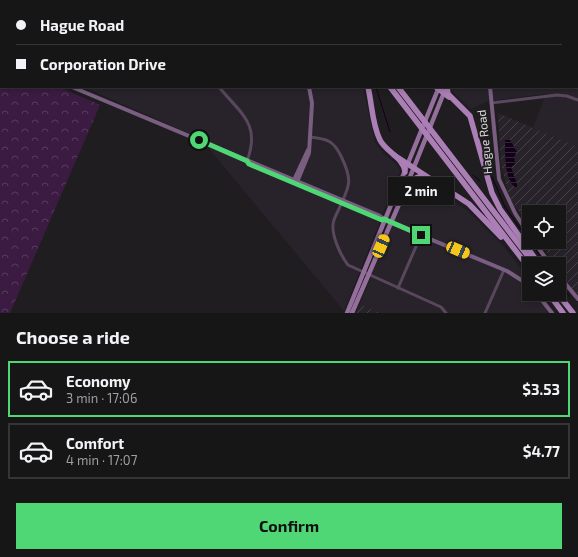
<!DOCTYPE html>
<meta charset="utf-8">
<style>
body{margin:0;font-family:"Exo 2",sans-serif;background:#242324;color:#f1f3f6;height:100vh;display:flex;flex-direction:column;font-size:15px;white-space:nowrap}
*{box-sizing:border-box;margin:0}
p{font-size:13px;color:#9e9fa1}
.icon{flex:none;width:22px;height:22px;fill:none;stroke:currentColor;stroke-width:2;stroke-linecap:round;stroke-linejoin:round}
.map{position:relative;height:313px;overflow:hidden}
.drawer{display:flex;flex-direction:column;background:#171617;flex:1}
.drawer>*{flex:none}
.top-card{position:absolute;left:0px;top:0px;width:578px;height:88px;box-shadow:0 2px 6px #0003,0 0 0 1px #363536;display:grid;align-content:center;height:88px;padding:0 16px;background:#171617}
.controls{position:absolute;left:522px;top:205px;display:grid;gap:8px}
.controls a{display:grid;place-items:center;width:44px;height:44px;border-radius:0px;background:#171617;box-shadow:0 2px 6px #0003,0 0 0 1px #363536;font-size:20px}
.end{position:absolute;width:18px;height:18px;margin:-9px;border:5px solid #4fd675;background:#111;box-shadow:0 0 0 2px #111}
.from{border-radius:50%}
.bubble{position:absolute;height:28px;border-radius:0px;background:#171617;box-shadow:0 2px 6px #0003,0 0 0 1px #363536;font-size:13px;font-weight:700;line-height:28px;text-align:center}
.car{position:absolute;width:12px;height:24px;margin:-12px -6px;border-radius:5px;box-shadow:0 0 3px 1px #0007;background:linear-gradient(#f5c518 24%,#345 0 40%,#f5c518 0 76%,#345 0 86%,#f5c518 0)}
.top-card b{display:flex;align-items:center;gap:14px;height:38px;font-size:15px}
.top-card b+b{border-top:1px solid #363536}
.top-card i{width:10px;height:10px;background:#f1f3f6}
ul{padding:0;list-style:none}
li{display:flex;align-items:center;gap:12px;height:56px;margin:0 8px 6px;padding:0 8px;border:2px solid #363536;border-radius:0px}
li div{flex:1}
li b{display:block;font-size:15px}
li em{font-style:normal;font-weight:700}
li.on{border-color:#4fd675}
li>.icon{width:36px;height:36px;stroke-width:1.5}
h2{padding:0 16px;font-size:18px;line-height:48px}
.button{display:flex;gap:8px;margin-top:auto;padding:8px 16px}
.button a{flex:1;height:46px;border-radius:0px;background:#4fd675;color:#111;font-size:16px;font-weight:700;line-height:46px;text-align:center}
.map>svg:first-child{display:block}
</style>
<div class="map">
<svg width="578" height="313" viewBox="0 0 578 313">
<defs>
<pattern id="industrial-furrows" width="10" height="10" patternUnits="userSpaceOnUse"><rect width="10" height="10" fill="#28232a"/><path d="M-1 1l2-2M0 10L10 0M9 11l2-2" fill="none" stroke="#464248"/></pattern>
<pattern id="park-crowns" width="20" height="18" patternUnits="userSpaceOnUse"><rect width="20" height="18" fill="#3c1b43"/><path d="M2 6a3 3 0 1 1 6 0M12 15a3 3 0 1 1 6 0" fill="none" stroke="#573b5d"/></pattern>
<pattern id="water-rules" width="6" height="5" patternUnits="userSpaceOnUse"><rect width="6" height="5" fill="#130019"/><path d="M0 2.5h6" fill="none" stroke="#35243a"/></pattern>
</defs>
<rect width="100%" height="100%" fill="#1f1d1f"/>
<g fill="#28232a">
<polygon points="0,0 313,0 313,1 1,1 1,51"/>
<polygon points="342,0 472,0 471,1"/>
<polygon points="484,0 578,0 578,147 533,128 546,94 488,101 471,109 450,89 450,87 577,87 577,1"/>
<polygon points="83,87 363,87 375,142 382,152 398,166 400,171 344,311 200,138"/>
<polygon points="419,182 467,210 505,248 529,279 529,294 541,294 555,313 382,313 360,304 391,226 413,183"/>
</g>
<g fill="url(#industrial-furrows)">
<polygon points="498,113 578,147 578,294 574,292 559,270 559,264 555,264 540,242 559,242 559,212 529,212 529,226 510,199 501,165"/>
<polygon points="360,304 382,313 356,313"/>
</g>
<polygon fill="url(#park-crowns)" points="0,62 1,87 59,87 100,105 10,313 0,313"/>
<path fill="url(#water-rules)" d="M505,140H510L517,152L514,157L515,164L511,167L517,184V188C504,183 505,151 505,140Z"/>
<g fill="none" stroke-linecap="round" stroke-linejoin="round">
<g stroke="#130019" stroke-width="1">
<polyline points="376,87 390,132"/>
<polyline points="473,175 480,181"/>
<polyline points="492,177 505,207 529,241"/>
<polyline points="530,242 546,264"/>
<polyline points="559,282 569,296"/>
</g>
<g stroke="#59475d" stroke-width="3">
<polyline points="3,0 4,1"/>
<polyline points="161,0 162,1"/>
<polyline points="385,0 386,1"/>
<polyline points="388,0 389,1"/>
<path d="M219,87C241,114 261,124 247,161"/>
<polyline points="491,103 557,95 567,96 578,100"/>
<path d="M310,137C327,139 333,140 341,156C354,183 349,186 338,211C336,215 333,220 333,225C332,237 341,256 348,265L441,307L446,313"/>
<polyline points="398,288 421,235"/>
<polyline points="485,313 504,270"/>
</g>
<g stroke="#7a5e81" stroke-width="4">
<polyline points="251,0 252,1"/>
<polyline points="0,56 1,57"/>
<polyline points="72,87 378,215 384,219"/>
<polyline points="490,87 499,179 515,213 529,235"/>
<polyline points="247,161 249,164 507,271 529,285"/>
<polyline points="294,180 308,150"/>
<polyline points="297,182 309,153 312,103 309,87"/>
<polyline points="534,242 550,264"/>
<polyline points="559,276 578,299"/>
<polyline points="537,294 552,313"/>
</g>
<g stroke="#946f9c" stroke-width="4.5">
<polyline points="473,1 473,0"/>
<polyline points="480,1 480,0"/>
<polyline points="406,187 445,90"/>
<polyline points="347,313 439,87"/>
<polyline points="352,313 400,202"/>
</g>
<g stroke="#ab7fb6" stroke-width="5.5">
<polyline points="318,0 319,1"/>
<polyline points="323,0 324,1"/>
<polyline points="335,0 336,1"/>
<path d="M368,87C372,104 372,124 380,140C386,152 404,158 405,172"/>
<polyline points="390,87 529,268"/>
<polyline points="398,87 534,264"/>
<polyline points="436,87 449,97"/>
<polyline points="447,87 448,94 470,116 492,193 500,209 539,264"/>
<polyline points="394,155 469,204 501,237"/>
<path d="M399,204C406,194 411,173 425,177"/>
<polyline points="549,294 563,313"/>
<polyline points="558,294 573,313"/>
</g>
</g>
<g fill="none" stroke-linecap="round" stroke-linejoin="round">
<polyline stroke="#4fd675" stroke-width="5" points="199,140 247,161 249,164 382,220 384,219 421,235"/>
</g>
<g text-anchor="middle" stroke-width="4" stroke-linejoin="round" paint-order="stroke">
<g font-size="12" fill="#d7d6d7" stroke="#1f1d1f">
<text transform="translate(485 142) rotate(-96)" y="4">Hague Road</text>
</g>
</g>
</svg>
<div class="controls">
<a><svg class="icon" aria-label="locate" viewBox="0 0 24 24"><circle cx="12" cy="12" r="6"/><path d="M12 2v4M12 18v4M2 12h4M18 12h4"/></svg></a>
<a><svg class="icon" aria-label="layers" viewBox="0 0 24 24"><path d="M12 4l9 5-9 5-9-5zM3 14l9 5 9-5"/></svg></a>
</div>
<i class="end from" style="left:199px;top:140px"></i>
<i class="end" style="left:421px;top:235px"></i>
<div class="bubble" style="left:388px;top:177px;width:66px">2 min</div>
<i class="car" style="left:381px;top:246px;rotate:23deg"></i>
<i class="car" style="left:458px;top:250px;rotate:113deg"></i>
<div class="top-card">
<b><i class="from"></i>Hague Road</b>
<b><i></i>Corporation Drive</b>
</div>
</div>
<section class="drawer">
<h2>Choose a ride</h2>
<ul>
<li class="on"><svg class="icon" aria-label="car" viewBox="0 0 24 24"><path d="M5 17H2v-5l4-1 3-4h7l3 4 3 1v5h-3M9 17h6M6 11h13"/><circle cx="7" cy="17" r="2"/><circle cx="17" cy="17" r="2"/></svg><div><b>Economy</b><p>3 min · 17:06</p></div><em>$3.53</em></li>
<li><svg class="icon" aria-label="car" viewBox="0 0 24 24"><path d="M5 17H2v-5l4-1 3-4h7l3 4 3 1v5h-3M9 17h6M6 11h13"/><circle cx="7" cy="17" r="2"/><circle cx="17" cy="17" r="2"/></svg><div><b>Comfort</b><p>4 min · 17:07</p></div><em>$4.77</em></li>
</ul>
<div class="button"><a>Confirm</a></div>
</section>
